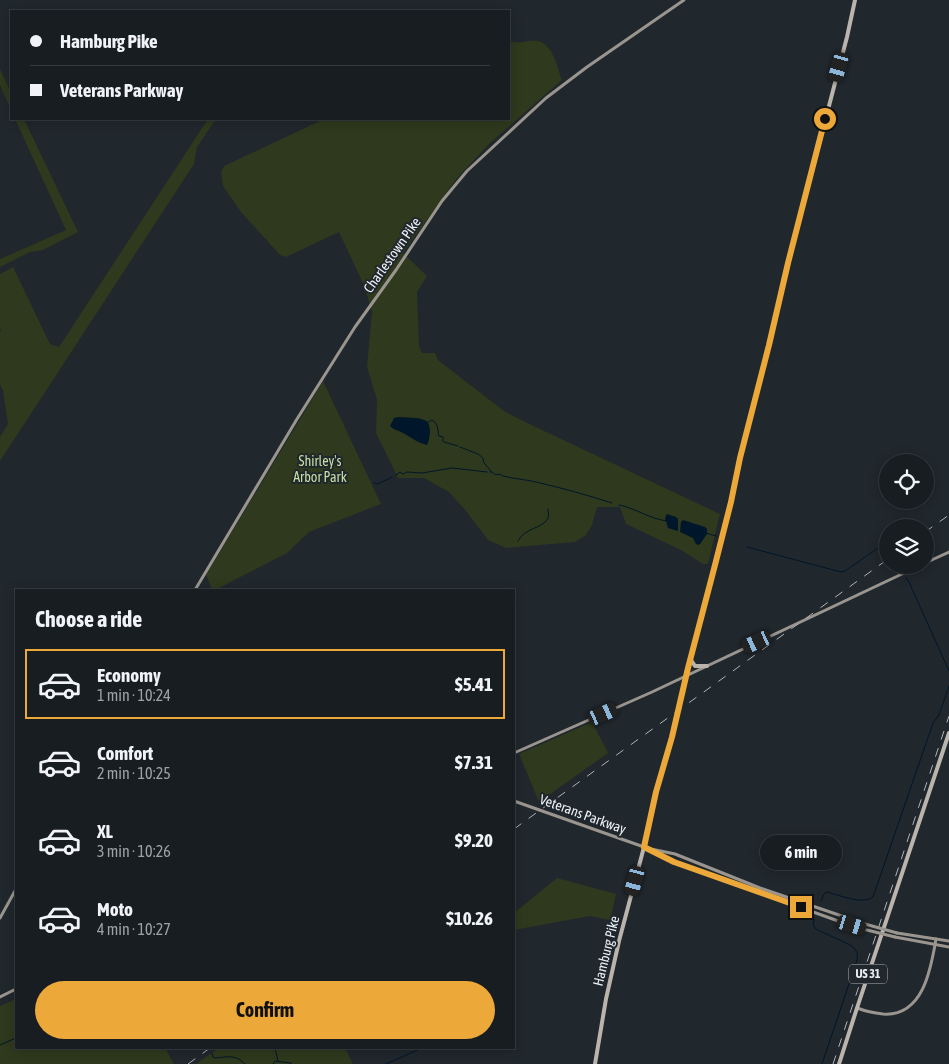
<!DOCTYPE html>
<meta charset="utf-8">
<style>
body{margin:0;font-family:"Asap Condensed",sans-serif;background:#21262a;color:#f1f3f6;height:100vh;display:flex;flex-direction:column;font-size:19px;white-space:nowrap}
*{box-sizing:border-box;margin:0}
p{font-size:16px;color:#9fa2a5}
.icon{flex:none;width:28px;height:28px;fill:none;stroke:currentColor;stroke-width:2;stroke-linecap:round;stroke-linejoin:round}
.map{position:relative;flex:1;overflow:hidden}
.sheet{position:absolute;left:15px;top:589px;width:500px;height:460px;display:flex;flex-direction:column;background:#181d22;border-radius:0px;box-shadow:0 2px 12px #0003,0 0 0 1px #363b40}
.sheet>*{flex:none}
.hud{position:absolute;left:10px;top:10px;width:500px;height:110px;border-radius:0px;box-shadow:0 2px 12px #0003,0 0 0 1px #363b40;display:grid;align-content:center;height:110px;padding:0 20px;background:#181d22}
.buttons{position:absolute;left:879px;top:454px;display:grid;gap:10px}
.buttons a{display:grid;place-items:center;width:55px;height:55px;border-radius:50%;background:#181d22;box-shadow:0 2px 12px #0003,0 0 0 1px #363b40;font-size:25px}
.end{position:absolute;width:22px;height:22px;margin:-11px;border:6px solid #eca93a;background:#111;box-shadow:0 0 0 2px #111}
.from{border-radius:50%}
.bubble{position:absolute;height:35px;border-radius:18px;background:#181d22;box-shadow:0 2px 12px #0003,0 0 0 1px #363b40;font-size:16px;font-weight:700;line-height:35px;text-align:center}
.car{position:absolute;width:15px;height:30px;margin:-15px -8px;border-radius:6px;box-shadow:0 0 4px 1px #0007;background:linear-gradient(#222 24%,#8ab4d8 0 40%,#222 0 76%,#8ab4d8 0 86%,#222 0)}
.hud b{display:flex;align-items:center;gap:18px;height:48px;font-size:19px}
.hud b+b{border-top:1px solid #363b40}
.hud i{width:12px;height:12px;background:#f1f3f6}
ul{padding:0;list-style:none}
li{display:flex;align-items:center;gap:15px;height:70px;margin:0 10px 8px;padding:0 10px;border:2px solid transparent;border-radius:0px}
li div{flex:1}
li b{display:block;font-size:19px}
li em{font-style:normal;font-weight:700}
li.current{border-color:#eca93a}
li>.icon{width:45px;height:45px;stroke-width:1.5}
h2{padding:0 20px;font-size:22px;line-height:60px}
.primary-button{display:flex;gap:10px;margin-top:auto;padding:10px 20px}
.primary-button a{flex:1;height:58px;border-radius:30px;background:#eca93a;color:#111;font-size:20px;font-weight:700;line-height:58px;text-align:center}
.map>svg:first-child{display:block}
</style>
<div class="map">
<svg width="949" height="1064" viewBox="0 0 949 1064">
<rect width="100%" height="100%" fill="#20272d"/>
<g fill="#2e391d">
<path d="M509,40C515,44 521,42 528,41C552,36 556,64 562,80L489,144L458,177L403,253L427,276L417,292L419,346L422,353H435L438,360L504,411L521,420L720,514L708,564H703L681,550L626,524L620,507H597L592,525L586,535L575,542L506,548L488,540L466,511L449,492L424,478H398L376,433L377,400L367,367L372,311L363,283L339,232L286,257L280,255L241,212L223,186L221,172L224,166L324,119H509Z"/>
<polygon points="0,69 11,93 11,110 0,85"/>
<polygon points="15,119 24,119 78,232 43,250 30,252 0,267 0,259 66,230"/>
<polygon points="208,119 216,119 197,147 194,164 0,461 0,437 8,424 3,391 0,384 0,332 1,331 0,328 0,274 13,267 50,344 59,347"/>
<polygon points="323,381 381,504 309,532 287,553 215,590 212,590 206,575"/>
<polygon points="592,722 608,753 539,802 519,754"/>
<polygon points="557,878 616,894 610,920 590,916 514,930 514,913"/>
<polygon points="16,999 16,1048 165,1048 174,1064 0,1064 0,1006"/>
<polygon points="219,1048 345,1048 353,1064 196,1064"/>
</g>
<g fill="#00162a">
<path d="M399,417C405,417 410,418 416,418C427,420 430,421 430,433C429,438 429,441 427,445C416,442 411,437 401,432C397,430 394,430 390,426L394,418Z"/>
<polygon points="667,514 676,517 678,519 678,531 668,528 665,518"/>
<polygon points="683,520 705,527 707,529 707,534 700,544 698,545 696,544 693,538 680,532 681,522"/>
</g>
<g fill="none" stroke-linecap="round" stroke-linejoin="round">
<g stroke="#00162a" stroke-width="1">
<path d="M428,422L432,420C439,424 437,429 439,436L443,437V441L444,442L458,446"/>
<polyline points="460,447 478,454 483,458 484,463 491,471"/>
<path d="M490,472H492L496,475L498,474C510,479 524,479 536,482C562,488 587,495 612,503"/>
<polyline points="396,475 400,472 403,474 407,472 422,473 452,468 487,472"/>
<polyline points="374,483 378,484 392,477"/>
<path d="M619,505C635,508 650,519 667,521"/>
<polyline points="706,533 716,536"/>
<path d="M518,541C525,527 543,529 548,518C549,515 548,512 548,509"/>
<polyline points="747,547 841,572 845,571 878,548 882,550 887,556"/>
<polyline points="893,565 897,570"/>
<polyline points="906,578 909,582 949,671"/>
<path d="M821,901L824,894L827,892C839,895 862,905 873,897L933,723L939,715L949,686"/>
<path d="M814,920C813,924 813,926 816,929L852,946C857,951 858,954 857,960L822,1064"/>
<polyline points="0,1045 16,1038"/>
<polyline points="275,1048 278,1061"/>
<path d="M212,1053L213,1057L215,1058C227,1057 236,1054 245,1064"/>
<polyline points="273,1064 275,1061 291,1063 291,1064"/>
<polyline points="386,1064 422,1048"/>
</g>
<g stroke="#9a958e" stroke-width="3">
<polyline points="925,563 949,552"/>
<polyline points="195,590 297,419 355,327 396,270 442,201 467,171 546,98 587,67 684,0"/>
<polyline points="514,753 652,692 921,565"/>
<polyline points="514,801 644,847 674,862 841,922 863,929"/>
<polyline points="651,849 675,854 760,888 865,924"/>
<polyline points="0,918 16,889"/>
<polyline points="897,933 949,941"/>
<polyline points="895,937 949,947"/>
<polyline points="0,997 16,989"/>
<path d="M857,1008C865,1011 874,1013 883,1014C923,1017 931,969 936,939"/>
</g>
<g stroke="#bbb4ac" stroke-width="4">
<polyline points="691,660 695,666 707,666"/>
<polyline points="595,1064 606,999 619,941 644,847 656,792 672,737 688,668 731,502 740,458 769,345 788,263 847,37 855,0"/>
<polyline points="839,1064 857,1008 949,733"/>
</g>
<g stroke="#adb3b7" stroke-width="1" stroke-dasharray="9 9" stroke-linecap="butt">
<polyline points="925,532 949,515"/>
<polyline points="514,829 888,559"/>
<polyline points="188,1064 210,1048"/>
<polyline points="833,1064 949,716"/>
</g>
<g stroke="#9a958e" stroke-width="3">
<polyline points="865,924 897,933"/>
<polyline points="863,929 895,937"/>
</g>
</g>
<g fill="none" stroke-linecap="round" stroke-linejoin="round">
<polyline stroke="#eca93a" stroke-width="6" points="801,907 674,862 644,847 656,792 672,737 688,668 715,565 731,502 740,458 769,345 788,263 825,119"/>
</g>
<g text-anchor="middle" stroke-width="4" stroke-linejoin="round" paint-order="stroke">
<rect fill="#20272d" stroke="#aeb4b8" stroke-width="1" x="849" y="964.5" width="38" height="19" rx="4"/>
<g font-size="12" font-weight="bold" fill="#ebf0f4">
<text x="868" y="978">US 31</text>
</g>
<g font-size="14" fill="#ebf0f4" stroke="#20272d">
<text transform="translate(392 255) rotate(-55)" y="5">Charlestown Pike</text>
<text transform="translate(583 814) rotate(20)" y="5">Veterans Parkway</text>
<text transform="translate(606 951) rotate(-76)" y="5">Hamburg Pike</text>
</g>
<g font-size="14" fill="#c6dfa3" stroke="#20272d">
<text x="320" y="466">Shirley's<tspan x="320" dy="16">Arbor Park</tspan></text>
</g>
</g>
</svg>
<div class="buttons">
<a><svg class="icon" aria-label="locate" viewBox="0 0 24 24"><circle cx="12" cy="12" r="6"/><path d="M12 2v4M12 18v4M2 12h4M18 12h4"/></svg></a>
<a><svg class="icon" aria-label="layers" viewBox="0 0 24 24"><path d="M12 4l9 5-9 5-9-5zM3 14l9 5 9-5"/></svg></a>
</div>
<i class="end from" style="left:825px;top:119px"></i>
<i class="end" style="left:801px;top:907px"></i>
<div class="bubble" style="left:760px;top:835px;width:82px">6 min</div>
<i class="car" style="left:839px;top:67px;rotate:196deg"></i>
<i class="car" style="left:757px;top:642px;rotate:245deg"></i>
<i class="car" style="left:603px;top:714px;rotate:66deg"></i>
<i class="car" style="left:635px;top:881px;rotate:195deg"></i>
<i class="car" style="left:852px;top:925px;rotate:107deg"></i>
<div class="hud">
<b><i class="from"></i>Hamburg Pike</b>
<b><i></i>Veterans Parkway</b>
</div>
<section class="sheet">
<h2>Choose a ride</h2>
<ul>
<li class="current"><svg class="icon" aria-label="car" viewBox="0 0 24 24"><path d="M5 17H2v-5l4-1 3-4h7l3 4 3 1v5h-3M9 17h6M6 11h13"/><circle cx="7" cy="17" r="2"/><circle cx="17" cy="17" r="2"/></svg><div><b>Economy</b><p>1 min · 10:24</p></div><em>$5.41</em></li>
<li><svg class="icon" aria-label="car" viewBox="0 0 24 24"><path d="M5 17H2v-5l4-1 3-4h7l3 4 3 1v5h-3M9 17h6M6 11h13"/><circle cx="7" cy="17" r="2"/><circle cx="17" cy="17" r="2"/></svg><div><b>Comfort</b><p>2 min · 10:25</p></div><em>$7.31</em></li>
<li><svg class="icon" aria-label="car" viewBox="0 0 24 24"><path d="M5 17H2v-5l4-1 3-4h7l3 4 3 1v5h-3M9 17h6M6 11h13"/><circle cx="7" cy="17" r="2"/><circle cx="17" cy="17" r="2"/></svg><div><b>XL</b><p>3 min · 10:26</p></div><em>$9.20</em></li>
<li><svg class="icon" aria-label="car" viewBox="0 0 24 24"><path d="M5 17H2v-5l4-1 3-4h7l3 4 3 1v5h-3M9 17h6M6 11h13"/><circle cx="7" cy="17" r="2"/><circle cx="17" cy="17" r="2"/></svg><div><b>Moto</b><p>4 min · 10:27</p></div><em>$10.26</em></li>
</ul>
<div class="primary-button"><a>Confirm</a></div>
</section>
</div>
